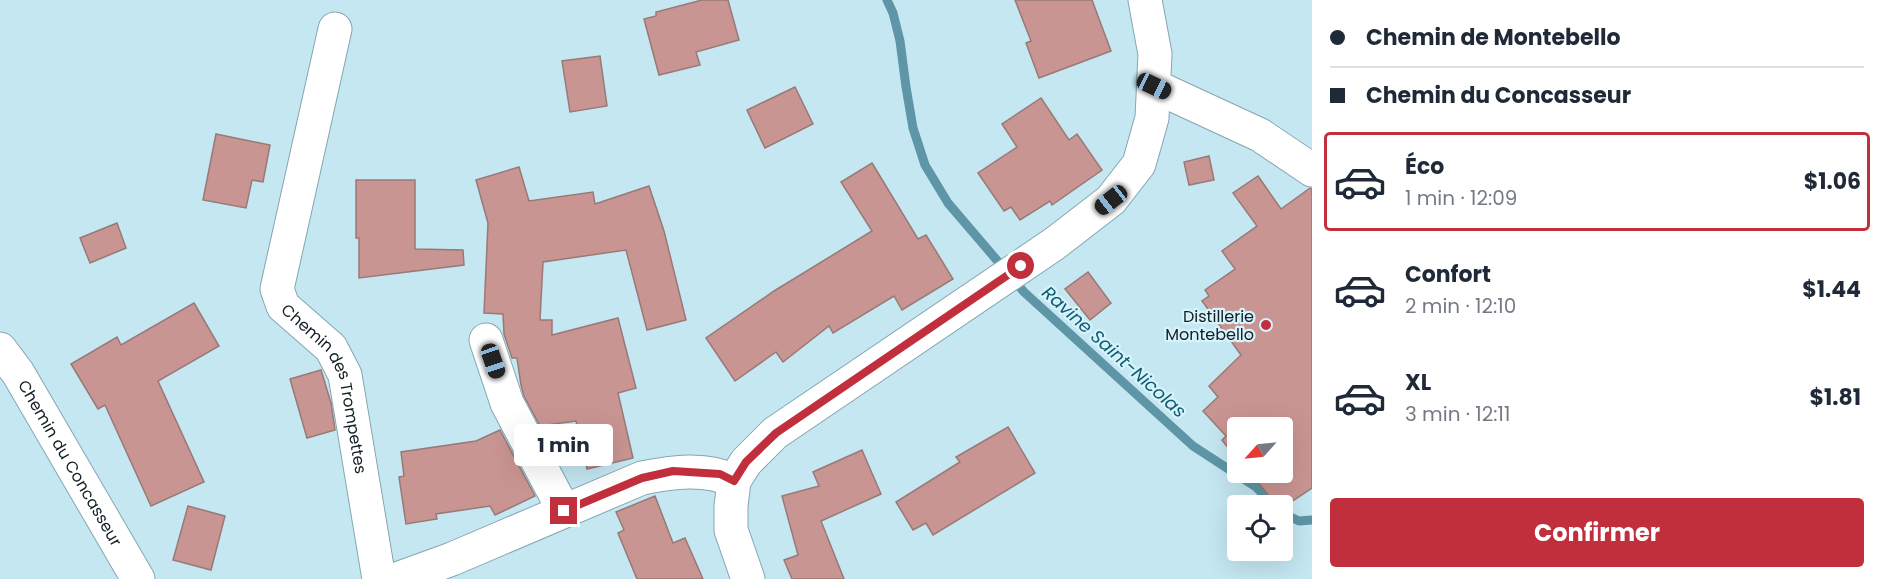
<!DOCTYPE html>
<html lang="fr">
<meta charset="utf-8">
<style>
body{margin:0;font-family:Poppins,sans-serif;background:#f6f6f7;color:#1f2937;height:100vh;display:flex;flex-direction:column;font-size:22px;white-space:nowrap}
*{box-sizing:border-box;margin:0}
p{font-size:20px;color:#747a83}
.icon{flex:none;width:33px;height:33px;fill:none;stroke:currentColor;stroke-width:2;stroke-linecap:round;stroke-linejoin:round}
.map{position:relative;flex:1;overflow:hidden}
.panel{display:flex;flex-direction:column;background:#fff;width:570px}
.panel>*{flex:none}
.top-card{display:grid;align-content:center;height:132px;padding:0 18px;background:#fff}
.needle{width:39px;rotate:243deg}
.fabs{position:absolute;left:1227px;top:417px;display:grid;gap:12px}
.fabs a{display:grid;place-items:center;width:66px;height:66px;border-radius:6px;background:#fff;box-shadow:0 6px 24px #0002;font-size:30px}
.end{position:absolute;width:27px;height:27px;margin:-14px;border:8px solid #c02f3b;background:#fff;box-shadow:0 0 0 3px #fff}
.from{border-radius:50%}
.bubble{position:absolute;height:42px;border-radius:6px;background:#fff;box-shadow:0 6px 24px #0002;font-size:20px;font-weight:700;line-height:42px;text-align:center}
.car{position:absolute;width:18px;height:36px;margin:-18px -9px;border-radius:8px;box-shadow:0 0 4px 2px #0007;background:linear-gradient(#222 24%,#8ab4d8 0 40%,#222 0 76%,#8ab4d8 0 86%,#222 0)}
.top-card b{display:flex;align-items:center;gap:21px;height:57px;font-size:22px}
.top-card b+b{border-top:2px solid #e0e1e3}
.top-card i{width:15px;height:15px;background:#1f2937}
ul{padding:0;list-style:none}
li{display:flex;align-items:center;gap:18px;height:99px;margin:0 12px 9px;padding:0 6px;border:3px solid transparent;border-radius:6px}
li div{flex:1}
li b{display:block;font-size:22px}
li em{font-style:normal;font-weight:700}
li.on{border-color:#c02f3b}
li>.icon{width:54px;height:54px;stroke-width:1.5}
.primary-button{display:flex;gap:12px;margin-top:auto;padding:12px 18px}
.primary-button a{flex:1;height:69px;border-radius:6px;background:#c02f3b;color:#fff;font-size:24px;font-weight:700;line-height:69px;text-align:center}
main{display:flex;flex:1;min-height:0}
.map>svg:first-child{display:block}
</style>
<main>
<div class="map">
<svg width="1312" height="579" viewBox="0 0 1312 579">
<rect width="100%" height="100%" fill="#c4e7f2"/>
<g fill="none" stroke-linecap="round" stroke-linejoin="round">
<g stroke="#5e96a7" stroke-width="9">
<polyline points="887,0 893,13 900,41 906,87 913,128 925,165 948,203 1024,292 1193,446 1256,487 1274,506"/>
<polyline points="1282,513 1299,521 1312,520"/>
</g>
</g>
<g fill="#c99592" stroke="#987977" stroke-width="1.5">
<polygon points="702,0 728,0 739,40 696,52 700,65 659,75 644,19 656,16 656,12"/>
<polygon points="1015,0 1092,0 1111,51 1039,78 1026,43 1031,41"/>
<polygon points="600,56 607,106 570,112 562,61"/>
<polygon points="795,87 813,124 765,148 747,110"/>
<polygon points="1041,98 1069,140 1077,134 1102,170 1052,205 1050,201 1020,220 1011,207 1004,211 978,173 1017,147 1002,124"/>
<polygon points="216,134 270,145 263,182 252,180 246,208 203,200"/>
<polygon points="1209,156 1214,180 1189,185 1184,162"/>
<polygon points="872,163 918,239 926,235 953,279 902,310 894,296 833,333 829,326 783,362 776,352 735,381 706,338 774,291 872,231 841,182"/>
<polygon points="519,167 529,201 593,192 595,204 649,186 664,231 686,320 647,330 626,250 543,262 540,320 552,320 552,335 618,318 636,388 618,393 633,458 587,469 576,421 540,426 524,396 521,385 517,358 512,358 504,334 503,314 484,313 488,223 476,180"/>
<polygon points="1258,176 1281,209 1310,188 1312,189 1312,488 1282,508 1282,506 1277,506 1250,472 1282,472 1282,428 1238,428 1238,460 1222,440 1226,436 1203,411 1218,397 1209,386 1241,355 1202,301 1209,296 1205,290 1235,269 1222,251 1257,226 1233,193"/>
<polygon points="356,180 415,180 415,249 463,250 464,265 359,278 359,238 356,238"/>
<polygon points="117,223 126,248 90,263 80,238"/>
<polygon points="1088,272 1111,303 1090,320 1065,289"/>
<polygon points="194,303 219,346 158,381 204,482 151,506 105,405 98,409 71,364 117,337 121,345"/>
<polygon points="321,370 331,403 335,430 307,438 290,379"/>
<polygon points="1008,427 1035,473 933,535 926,523 913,530 896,502 960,462 956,457"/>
<polygon points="500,430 535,496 495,515 490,506 436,514 437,519 406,524 399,477 404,476 401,452 476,441"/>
<polygon points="862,450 881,494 821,521 844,579 792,579 784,560 798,555 782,496 819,486 813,472"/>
<polygon points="655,496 673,543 685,538 703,579 637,579 618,533 624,530 616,512"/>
<polygon points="188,506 225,516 211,570 173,560"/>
</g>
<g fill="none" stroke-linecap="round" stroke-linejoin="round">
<defs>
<g id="minor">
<path id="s1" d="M335,29L277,289L283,306L331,348L345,375L379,579"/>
<polyline points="1154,86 1260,135 1312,170"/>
<polyline points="486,340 507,403 564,511"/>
<path id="s2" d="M0,349L18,373L138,579"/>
<path d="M397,579L452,559L642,478C672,472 706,467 734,481"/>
<polyline points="748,579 731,530 731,506 734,481 746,462 775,433 1054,244 1111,200 1139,164 1152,118 1155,54 1145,0"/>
</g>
</defs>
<use href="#minor" stroke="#85a6b1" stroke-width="35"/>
<use href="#minor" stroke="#fff" stroke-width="33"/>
</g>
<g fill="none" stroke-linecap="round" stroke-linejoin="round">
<polyline stroke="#c02f3b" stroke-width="8" points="564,511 642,478 673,471 720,474 734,481 746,462 776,433 1021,266"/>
</g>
<circle fill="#c02f3b" stroke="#d7f3fc" stroke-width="2" cx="1266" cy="325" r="6"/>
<g text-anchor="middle" stroke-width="4.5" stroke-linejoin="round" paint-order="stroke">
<g font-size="16" fill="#121f23" stroke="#d7f3fc" text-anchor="end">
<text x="1254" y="322">Distillerie<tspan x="1254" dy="18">Montebello</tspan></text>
</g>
<g font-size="16" fill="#121f23" stroke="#d7f3fc">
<text dy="6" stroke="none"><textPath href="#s1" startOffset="382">Chemin des Trompettes</textPath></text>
<text dy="6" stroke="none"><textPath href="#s2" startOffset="134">Chemin du Concasseur</textPath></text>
</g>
<g font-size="18" font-style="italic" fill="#105d70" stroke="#d7f3fc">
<text transform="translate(1114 352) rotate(42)" y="6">Ravine Saint-Nicolas</text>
</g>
</g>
</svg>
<div class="fabs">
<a><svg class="needle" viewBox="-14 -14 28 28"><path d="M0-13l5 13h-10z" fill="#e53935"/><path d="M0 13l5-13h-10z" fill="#747a83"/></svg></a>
<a><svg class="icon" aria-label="locate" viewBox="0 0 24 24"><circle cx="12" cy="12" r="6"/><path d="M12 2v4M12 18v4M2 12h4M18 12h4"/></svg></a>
</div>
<i class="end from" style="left:1021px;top:266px"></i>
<i class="end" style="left:564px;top:511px"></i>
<div class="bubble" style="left:514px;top:424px;width:99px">1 min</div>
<i class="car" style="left:1154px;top:86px;rotate:115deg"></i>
<i class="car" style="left:1111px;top:200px;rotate:232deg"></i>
<i class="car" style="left:493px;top:361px;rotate:161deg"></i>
</div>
<section class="panel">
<div class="top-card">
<b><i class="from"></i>Chemin de Montebello</b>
<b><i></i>Chemin du Concasseur</b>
</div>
<ul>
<li class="on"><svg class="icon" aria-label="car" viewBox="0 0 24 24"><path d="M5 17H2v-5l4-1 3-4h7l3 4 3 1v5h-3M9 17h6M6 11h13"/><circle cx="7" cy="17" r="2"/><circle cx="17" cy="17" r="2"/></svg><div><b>Éco</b><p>1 min · 12:09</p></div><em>$1.06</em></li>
<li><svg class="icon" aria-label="car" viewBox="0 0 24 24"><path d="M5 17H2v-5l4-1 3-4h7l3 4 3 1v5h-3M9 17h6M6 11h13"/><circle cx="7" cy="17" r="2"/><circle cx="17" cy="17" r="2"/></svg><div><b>Confort</b><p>2 min · 12:10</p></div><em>$1.44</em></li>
<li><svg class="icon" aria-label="car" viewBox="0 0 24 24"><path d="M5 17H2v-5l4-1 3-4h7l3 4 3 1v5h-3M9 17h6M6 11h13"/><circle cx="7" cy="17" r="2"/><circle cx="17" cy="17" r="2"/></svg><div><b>XL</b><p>3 min · 12:11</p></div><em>$1.81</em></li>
</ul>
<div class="primary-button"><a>Confirmer</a></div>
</section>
</main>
